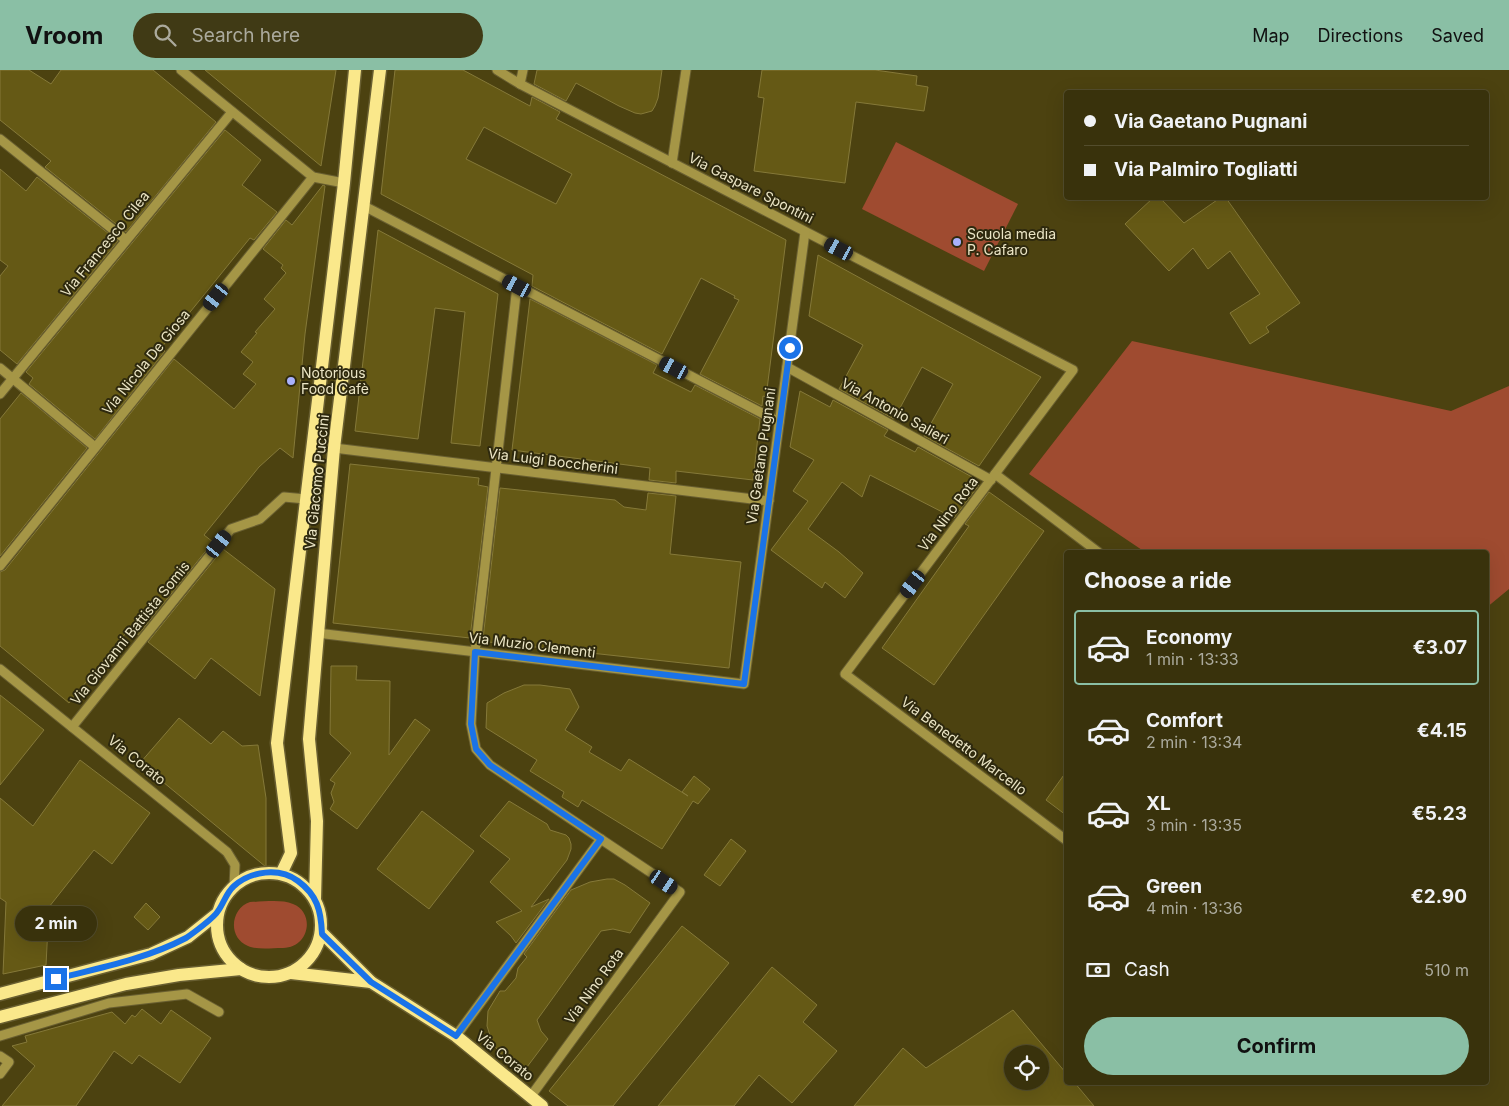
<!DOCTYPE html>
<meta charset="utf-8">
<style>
body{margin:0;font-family:Inter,sans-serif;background:#403a15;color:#f1f3f6;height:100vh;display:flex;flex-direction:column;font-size:19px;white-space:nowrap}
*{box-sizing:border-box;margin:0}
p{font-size:16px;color:#abaa9d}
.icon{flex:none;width:28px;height:28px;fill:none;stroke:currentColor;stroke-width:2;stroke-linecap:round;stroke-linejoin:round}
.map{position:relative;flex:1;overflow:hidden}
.side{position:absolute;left:1064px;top:480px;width:425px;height:535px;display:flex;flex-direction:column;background:#39320c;border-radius:5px;box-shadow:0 5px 20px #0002,0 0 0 1px #534d2d}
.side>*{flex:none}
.banner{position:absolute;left:1064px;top:20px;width:425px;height:110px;border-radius:5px;box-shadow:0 5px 20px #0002,0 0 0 1px #534d2d;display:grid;align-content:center;height:110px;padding:0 20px;background:#39320c}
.controls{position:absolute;left:1004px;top:975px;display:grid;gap:10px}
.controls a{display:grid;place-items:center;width:45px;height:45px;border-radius:50%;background:#39320c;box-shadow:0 5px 20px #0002,0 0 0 1px #534d2d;font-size:25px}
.end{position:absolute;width:22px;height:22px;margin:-11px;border:6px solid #1a73e8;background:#fff;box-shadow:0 0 0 2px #fff}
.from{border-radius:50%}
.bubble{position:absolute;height:35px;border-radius:18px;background:#39320c;box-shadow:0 5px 20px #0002,0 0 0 1px #534d2d;font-size:16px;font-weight:700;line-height:35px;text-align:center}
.car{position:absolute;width:15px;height:30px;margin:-15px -8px;border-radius:6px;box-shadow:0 0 4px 1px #0007;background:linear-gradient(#222 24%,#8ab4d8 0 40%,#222 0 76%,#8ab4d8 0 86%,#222 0)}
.banner b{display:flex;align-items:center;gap:18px;height:48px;font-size:19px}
.banner b+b{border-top:1px solid #534d2d}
.banner i{width:12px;height:12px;background:#f1f3f6}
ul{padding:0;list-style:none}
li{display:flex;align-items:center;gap:15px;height:75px;margin:0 10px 8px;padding:0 10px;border:2px solid transparent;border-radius:5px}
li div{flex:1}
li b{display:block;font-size:19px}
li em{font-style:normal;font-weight:700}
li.on{border-color:#8abfa5}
li>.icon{width:45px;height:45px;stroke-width:1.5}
h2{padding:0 20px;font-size:22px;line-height:60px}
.pay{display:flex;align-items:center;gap:12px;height:55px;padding:0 20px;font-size:19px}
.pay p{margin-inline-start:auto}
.button{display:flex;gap:10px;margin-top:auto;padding:10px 20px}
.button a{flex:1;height:58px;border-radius:30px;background:#8abfa5;color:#111;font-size:20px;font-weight:700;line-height:58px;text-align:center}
header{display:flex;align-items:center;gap:30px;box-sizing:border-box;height:70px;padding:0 25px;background:#8abfa5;color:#111}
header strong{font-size:24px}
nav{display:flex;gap:28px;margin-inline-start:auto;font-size:18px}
.search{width:350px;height:45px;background:#403a15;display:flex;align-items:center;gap:12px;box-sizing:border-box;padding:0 18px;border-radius:28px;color:#abaa9d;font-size:19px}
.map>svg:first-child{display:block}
</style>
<header>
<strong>Vroom</strong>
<div class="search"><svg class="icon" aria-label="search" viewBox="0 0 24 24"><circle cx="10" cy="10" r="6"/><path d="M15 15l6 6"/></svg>Search here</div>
<nav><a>Map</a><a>Directions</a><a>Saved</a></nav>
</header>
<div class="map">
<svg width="1509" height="1036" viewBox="0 0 1509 1036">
<rect width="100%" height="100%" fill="#4c4210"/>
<g fill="#9f4b30">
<polygon points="896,72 1018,134 984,201 862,139"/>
<polygon points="1132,271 1451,341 1509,316 1509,519 1486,538 1486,482 1145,482 1029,404"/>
<path d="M250,832C263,832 281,829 293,834C316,843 309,879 282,878C272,878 257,880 248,876C227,867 231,838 250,832Z"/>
</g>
<g fill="#655915" stroke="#857939" fill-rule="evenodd">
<polygon points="0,0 29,0 51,14 61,0 153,0 216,52 126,162 45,97 51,91 0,50"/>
<polygon points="205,0 336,0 321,96"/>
<path d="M395,0H463L530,36L532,27L560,42L556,49L786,170L766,327L763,326L762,336L700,304L739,230L734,228L735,226L701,208L662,284L532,216L533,205L381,124ZM484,57L572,104L556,134L466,89Z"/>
<polygon points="537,0 662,0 658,28 655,36 652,41 641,44 635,43 619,36 576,13 566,31 534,14"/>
<polygon points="762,0 875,0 917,6 916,15 928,17 924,41 856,32 845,113 754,101 764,28 758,27"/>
<polygon points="225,60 261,90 242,115 277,142 254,170 250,168 161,278 165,281 95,369 29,314 33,308 26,302"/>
<polygon points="0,99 26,121 37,107 118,171 17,294 0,280 0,206 8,196 0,190"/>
<polygon points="323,115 325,116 305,264 293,388 280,378 259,397 204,465 213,472 138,565 130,558 69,633 0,576 0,502 5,500 174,289 234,339 256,314 243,304 253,292 241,282 257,263 255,262 275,239 264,229 286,203 281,198 283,195 263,179 286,150 292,155"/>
<polygon points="1153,128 1160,128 1184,153 1220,128 1226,128 1300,233 1266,257 1269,262 1250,274 1230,243 1260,224 1230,181 1208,199 1193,178 1169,201 1125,154"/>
<polygon points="378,160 498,224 480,376 451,373 465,242 435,238 418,369 355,361"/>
<polygon points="818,185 1041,307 979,396 924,366 953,314 922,297 894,349 839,319 863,275 809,246"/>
<polygon points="530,229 657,295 653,303 691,322 695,315 760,349 753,410 676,401 676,413 649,410 650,398 512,380"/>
<polygon points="800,321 830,337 833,330 888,360 884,366 915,382 918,377 972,407 971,409 979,415 954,448 870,405 862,427 842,412 808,459 839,482 863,503 845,528 825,512 822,518 771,480 808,431 793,421 814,390 790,377"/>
<polygon points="21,323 87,378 0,486 0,349"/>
<polygon points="350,394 479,408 478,415 488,417 470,568 333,553"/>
<polygon points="500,418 615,430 624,437 646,440 648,423 676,426 670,484 741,492 729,598 489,572 490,570 483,569"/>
<polygon points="989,422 1044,461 934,615 882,578 969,456 965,454"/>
<polygon points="223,479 275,519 260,626 211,588 195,609 148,572"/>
<polygon points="331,596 357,596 356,610 390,611 389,685 415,649 430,660 380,728 357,759 330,739 334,732 331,723 335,713 330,710 351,683 330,664"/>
<polygon points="524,615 540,615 570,619 579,637 565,660 592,677 589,682 621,701 629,689 688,726 682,722 694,706 710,719 698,734 693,731 662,779 582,730 578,737 562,727 564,722 530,701 537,690 486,658 487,633 504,623"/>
<polygon points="0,625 44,660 0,715"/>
<polygon points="179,648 211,674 223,661 242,676 258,675 266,728 266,797 140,693"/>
<polygon points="80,690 150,743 112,794 94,780 49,837 46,895 3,904 6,832 0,828 0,728 33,756"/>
<polygon points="1066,702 1066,745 1046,730"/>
<polygon points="509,731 547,754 550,760 566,765 569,768 571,774 571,779 567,790 531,837 549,829 516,873 511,866 496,852 522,841 490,812 510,789 480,766"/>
<polygon points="422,741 474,781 429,839 377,799"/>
<polygon points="731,769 746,781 720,816 704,805"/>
<polygon points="607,809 614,809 625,815 650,833 630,863 613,859 601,861 537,950 541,961 548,969 524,1001 499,982 492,972 487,956 488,941 500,921 505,921 516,908 518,898 527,887 524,884 571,820 590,812"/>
<polygon points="146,833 160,847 148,860 134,847"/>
<polygon points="682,856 729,893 613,1036 568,1036 549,1021"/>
<polygon points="772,897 817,935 803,952 837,981 792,1033 759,1005 734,1036 658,1036"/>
<polygon points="142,939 161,954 171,940 211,968 180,1013 139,985 132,994 114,981 76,1036 2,1036 35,996 12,976 27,972 25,966 112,942 125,954 132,945 135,947"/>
<path d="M1013,940L1066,1003V1012H1074L1094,1036H854L903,978L926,998ZM1012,984H1040V1011H1012Z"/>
</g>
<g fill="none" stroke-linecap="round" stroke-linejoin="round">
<defs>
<g id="minor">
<polyline points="181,0 313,107 344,113"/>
<polyline points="497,0 520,14 1073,300 845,604 1066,770"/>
<polyline points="520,14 523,0"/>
<polyline points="0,69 126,170"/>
<polyline points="672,93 686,0"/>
<polyline points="364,136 779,352"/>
<polyline points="517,216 475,582 471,654 476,679 490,695 680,822 531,1026"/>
<polyline points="787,297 991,410"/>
<polyline points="0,298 95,377"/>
<polyline points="0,324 232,42"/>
<polyline points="334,378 769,431"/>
<polyline points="995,404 1098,482"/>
<polyline points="0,496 313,107"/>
<polyline points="317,563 744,614 805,162"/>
<polyline points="0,599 227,782 235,795 234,816"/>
<polyline points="72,657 231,459 260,449 284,427 306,429"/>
<polyline points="0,966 109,933 187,924 219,942"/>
<polyline points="456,966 601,769"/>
<polyline points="0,986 9,992 0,1004"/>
</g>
<g id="major">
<circle cx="269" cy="855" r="52"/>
<polyline points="281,804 291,783 277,673 344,113 355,0"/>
<polyline points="315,829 317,751 309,669 334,378 380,0"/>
<polyline points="322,863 371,912 456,966 542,1036"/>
<polyline points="291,903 371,912"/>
<polyline points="0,924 151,884 188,867 218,843"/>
<polyline points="0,947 126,914 179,905 241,899"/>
</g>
</defs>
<use href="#minor" stroke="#695f31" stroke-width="11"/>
<use href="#major" stroke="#695f31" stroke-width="15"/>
<use href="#minor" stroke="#a59646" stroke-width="9"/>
<use href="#major" stroke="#fae88b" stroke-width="12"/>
</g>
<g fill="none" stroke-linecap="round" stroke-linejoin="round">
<path stroke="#1a73e8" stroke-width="6" d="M56,909C100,898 146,889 186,868C192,864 215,847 218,841C224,833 226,823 234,816C251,801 279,797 298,811C317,825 321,840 322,864L371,912L456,966L601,769L490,695L476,679L471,654L475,582L744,614L790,278"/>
</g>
<g fill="#a8b0fc" stroke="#2e290e" stroke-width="2">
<circle cx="957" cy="172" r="5"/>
<circle cx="291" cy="311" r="5"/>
</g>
<g text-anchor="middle" stroke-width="4" stroke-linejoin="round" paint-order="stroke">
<g font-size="14" fill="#ebe5c5" stroke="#2e290e">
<text transform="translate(751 118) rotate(27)" y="5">Via Gaspare Spontini</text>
<text transform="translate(105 174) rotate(-51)" y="5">Via Francesco Cilea</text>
<text transform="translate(146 292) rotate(-51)" y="5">Via Nicola De Giosa</text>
<text transform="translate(895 341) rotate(29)" y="5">Via Antonio Salieri</text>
<text transform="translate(761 386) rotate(-82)" y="5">Via Gaetano Pugnani</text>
<text transform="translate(553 391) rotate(7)" y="5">Via Luigi Boccherini</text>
<text transform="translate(317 412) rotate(-84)" y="5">Via Giacomo Puccini</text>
<text transform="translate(948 444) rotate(-53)" y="5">Via Nino Rota</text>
<text transform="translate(130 563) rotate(-51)" y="5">Via Giovanni Battista Somis</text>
<text transform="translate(532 575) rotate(7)" y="5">Via Muzio Clementi</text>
<text transform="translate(964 676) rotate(37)" y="5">Via Benedetto Marcello</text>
<text transform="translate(137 690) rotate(39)" y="5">Via Corato</text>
<text transform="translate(594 916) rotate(-54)" y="5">Via Nino Rota</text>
<text transform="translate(505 986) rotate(39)" y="5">Via Corato</text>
</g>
<g font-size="14" fill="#ebe5c5" stroke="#2e290e" text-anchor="start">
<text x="967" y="169">Scuola media<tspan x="967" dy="16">P. Cafaro</tspan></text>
<text x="301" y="308">Notorious<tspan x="301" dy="16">Food Cafè</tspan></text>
</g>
</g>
</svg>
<div class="controls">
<a><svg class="icon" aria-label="locate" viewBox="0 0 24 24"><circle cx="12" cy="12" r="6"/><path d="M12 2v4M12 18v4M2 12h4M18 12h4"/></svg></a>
</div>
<i class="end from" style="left:790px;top:278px"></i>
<i class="end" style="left:56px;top:909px"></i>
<div class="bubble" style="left:15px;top:836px;width:82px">2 min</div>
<i class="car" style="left:839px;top:179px;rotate:298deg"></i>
<i class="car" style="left:517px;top:216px;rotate:298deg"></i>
<i class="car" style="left:216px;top:227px;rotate:219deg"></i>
<i class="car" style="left:674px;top:298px;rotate:298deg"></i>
<i class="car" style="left:219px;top:474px;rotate:39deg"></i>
<i class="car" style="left:913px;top:514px;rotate:217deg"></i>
<i class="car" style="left:664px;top:812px;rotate:124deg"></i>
<div class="banner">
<b><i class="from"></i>Via Gaetano Pugnani</b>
<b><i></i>Via Palmiro Togliatti</b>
</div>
<section class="side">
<h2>Choose a ride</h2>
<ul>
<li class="on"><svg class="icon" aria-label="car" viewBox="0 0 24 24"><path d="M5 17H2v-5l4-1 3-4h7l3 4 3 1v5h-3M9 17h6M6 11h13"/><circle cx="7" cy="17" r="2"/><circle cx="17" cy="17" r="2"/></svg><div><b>Economy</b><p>1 min · 13:33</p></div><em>€3.07</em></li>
<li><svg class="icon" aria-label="car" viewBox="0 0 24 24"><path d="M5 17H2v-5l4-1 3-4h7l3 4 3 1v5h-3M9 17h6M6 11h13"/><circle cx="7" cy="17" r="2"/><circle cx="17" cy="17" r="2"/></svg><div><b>Comfort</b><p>2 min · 13:34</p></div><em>€4.15</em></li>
<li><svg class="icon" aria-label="car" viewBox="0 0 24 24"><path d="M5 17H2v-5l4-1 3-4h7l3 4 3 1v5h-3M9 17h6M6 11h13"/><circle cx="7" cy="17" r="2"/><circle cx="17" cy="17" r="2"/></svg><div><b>XL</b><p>3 min · 13:35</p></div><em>€5.23</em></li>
<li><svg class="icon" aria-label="car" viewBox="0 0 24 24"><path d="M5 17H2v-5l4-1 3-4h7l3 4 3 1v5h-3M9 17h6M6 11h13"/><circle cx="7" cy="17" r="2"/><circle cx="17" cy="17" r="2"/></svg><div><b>Green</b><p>4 min · 13:36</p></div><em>€2.90</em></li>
</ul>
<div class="pay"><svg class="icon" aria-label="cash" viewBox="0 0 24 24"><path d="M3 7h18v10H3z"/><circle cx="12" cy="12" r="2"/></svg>Cash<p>510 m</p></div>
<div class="button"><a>Confirm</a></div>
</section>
</div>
